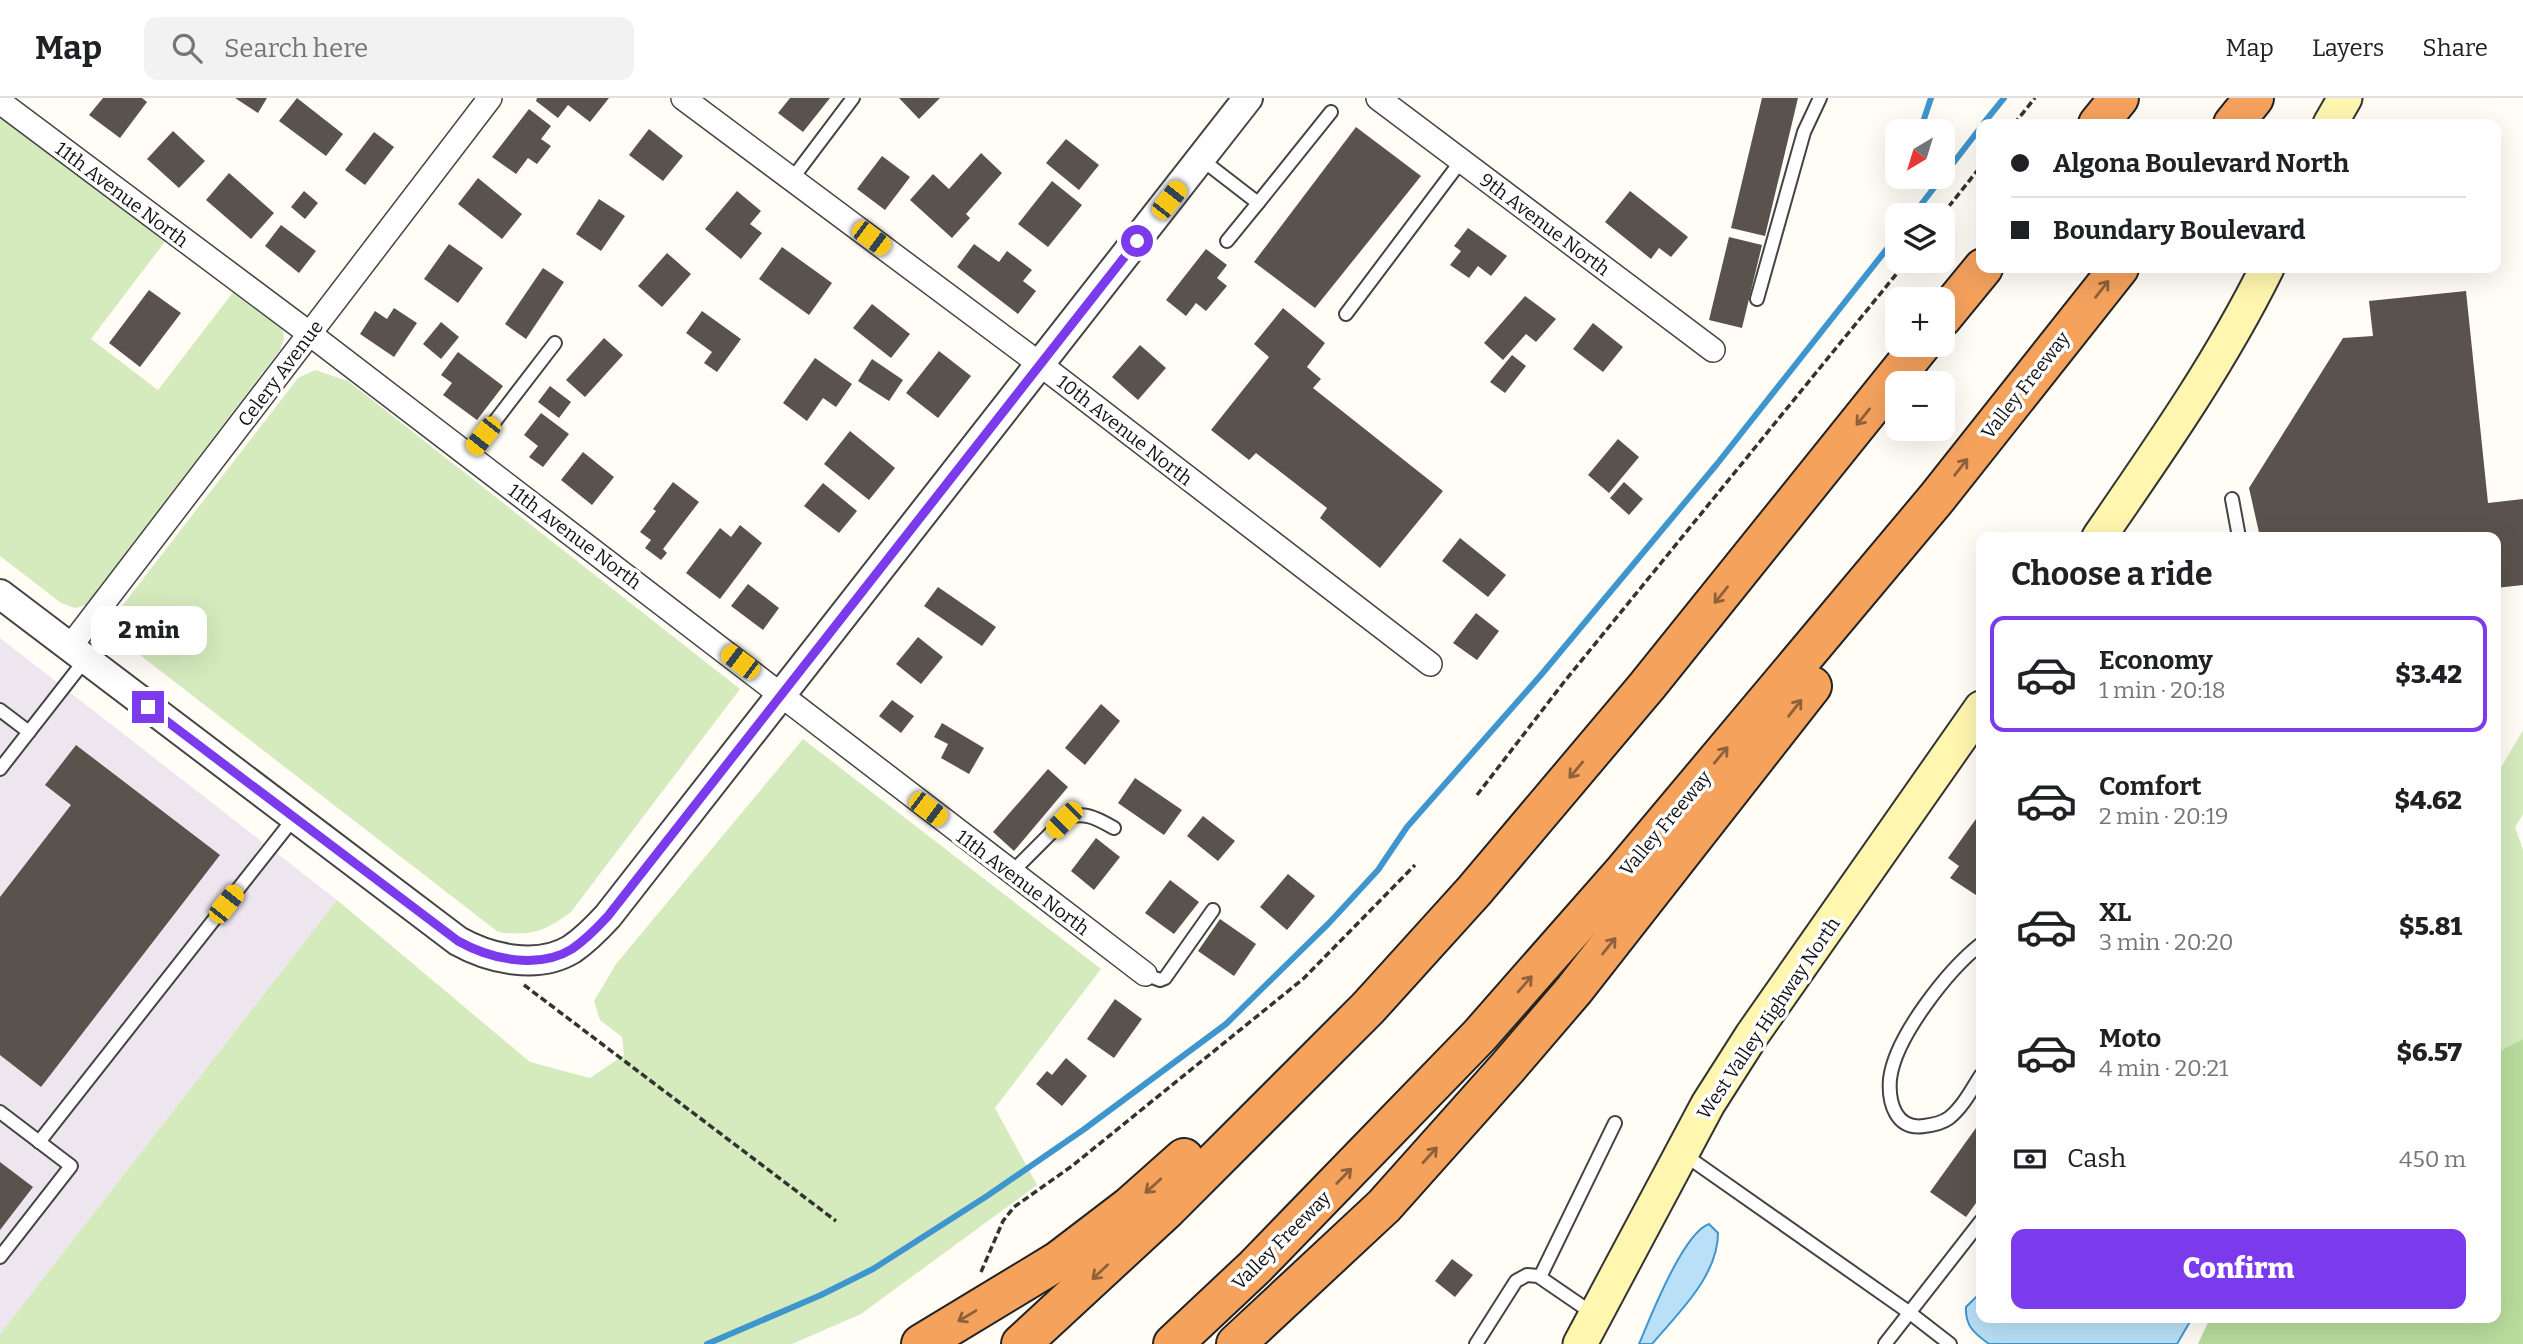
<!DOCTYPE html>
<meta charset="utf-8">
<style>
body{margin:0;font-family:Bitter,serif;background:#f2f2f2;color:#202124;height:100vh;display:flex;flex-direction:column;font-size:26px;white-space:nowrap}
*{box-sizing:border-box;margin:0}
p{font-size:23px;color:#757577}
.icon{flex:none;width:38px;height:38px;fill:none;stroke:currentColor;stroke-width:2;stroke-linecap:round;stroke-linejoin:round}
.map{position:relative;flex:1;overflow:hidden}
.side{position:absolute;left:1976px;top:434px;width:525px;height:791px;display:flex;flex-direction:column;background:#fff;border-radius:14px;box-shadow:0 7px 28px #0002}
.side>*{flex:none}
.hud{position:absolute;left:1976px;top:21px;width:525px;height:154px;border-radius:14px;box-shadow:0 7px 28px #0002;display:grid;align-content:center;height:154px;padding:0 35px;background:#fff}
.needle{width:46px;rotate:218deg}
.controls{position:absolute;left:1885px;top:21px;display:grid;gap:14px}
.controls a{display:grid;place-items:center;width:70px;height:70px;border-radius:14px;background:#fff;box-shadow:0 7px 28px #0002;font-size:35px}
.end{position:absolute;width:32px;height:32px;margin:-16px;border:9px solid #7c3aed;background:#fff;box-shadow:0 0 0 4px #fff}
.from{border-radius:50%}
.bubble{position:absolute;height:49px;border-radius:14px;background:#fff;box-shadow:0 7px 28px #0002;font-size:23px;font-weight:800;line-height:49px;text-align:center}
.car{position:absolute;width:21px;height:42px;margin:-21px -10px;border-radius:9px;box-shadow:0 0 5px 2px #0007;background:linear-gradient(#f5c518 24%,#345 0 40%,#f5c518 0 76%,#345 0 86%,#f5c518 0)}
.hud b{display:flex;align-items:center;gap:24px;height:66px;font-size:26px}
.hud b+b{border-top:2px solid #e0e0e0}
.hud i{width:18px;height:18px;background:#202124}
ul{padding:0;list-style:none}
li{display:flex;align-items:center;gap:21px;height:116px;margin:0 14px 10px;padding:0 21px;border:4px solid transparent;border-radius:14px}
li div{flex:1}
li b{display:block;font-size:26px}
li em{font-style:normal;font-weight:800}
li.current{border-color:#7c3aed}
li>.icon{width:63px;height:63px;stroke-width:1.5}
h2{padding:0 35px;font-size:32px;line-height:84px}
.pay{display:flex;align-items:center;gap:18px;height:77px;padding:0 35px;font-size:26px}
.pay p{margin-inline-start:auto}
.action{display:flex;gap:14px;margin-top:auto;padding:14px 35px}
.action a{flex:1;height:80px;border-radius:14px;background:#7c3aed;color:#fff;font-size:28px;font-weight:800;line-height:80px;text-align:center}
header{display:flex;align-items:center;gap:42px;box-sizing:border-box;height:98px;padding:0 35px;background:#fff;border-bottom:2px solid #e0e0e0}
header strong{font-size:33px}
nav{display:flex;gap:38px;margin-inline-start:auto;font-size:24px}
.search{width:490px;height:63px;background:#f2f2f2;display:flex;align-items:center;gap:18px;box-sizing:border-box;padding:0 24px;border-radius:14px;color:#757577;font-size:26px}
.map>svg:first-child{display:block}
</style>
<header>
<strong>Map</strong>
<div class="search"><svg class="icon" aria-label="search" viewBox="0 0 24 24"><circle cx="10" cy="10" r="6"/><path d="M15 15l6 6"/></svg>Search here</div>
<nav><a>Map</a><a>Layers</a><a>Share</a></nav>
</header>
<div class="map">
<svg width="2523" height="1246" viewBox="0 0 2523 1246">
<rect width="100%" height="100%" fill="#fffdf5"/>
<polygon fill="#eee6ef" points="0,540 337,802 0,1236"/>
<g fill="#d5ebbd">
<polygon points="0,16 167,141 91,241 158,292 234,193 283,232 284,241 280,252 86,507 75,510 61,505 0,458"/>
<path d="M315,272L348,283L740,591L571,814C544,834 531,838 498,834L118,540L112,521L298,280Z"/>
<polygon points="2523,632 2523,716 2515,729 2523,752 2523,941 2496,955 2496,678"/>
<polygon points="803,641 1101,871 995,1010 1037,1087 861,1216 792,1246 0,1246 0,1236 337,802 530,964 590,980 624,957 622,939 600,922 594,903 616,866"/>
</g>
<polygon fill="#b9dc9c" points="2523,941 2523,1246 2198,1246 2210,1220 2496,1220 2496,955"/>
<g fill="#b9e0f7" stroke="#3f96cf" stroke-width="2">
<path d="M1709,1126L1718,1135C1718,1178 1678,1215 1652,1246H1639C1650,1220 1683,1135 1709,1126Z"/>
<path d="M1981,1197V1220H2192L2177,1246H1989C1974,1235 1965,1228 1966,1209L1976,1199Z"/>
</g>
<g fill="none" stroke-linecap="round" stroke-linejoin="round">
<g stroke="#3f96cf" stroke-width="6">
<polyline points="1983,26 2004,0"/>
<polyline points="1920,33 1931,0"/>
<polyline points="1918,79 1936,88"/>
<polyline points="1913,117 1981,29"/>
<polyline points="707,1246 821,1197 873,1171 987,1098 1083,1032 1226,926 1329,825 1378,772 1407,729 1541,577 1717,366 1897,138"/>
</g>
</g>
<g fill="#5a524d">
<polygon points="103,0 142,0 147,4 120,40 89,17"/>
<polygon points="235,0 267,0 258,15"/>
<polygon points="297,0 343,36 326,58 279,23"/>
<polygon points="537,0 609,0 590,24 568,7 558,20 536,3"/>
<polygon points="790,0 830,0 803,34 778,15"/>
<polygon points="899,0 940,0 919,21"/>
<polygon points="1762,0 1798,0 1765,138 1731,130"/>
<polygon points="529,11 551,28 541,41 551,48 537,66 528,60 516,76 492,59"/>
<polygon points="1356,29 1421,78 1315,210 1254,164"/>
<polygon points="649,31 683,58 663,83 629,57"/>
<polygon points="173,33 205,63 179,90 147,61"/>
<polygon points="374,34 394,49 365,87 345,72"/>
<polygon points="1066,41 1099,67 1079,92 1046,65"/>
<polygon points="981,55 1002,75 966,116 970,120 952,140 910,102 933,76 949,91"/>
<polygon points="882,58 910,79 885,112 857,91"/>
<polygon points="229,75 274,115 251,141 206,102"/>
<polygon points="478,80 522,116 502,141 458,106"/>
<polygon points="1052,83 1082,107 1048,149 1018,126"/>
<polygon points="304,93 318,105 305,121 291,109"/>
<polygon points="737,93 761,113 750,126 762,135 741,161 705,131"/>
<polygon points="1630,93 1688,139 1671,159 1659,150 1651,161 1605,124"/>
<polygon points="599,101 625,118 601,153 576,136"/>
<polygon points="281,127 316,153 299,175 265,148"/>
<polygon points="1468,130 1507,158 1491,178 1478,168 1469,180 1450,167 1461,153 1454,148"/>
<polygon points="1729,139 1762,147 1742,230 1709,222"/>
<polygon points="449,146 483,170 458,205 424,181"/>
<polygon points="974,146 999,164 1007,153 1032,172 1023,183 1036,193 1018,216 957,169"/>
<polygon points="782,149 832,185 809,217 759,181"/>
<polygon points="1206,151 1227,167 1217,180 1227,188 1206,213 1196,205 1186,218 1166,202"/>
<polygon points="667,155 691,176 662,209 638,188"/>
<polygon points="543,170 564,184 526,241 505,226"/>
<polygon points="149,192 181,215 140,269 109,245"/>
<polygon points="2466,193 2488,405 2523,401 2523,487 2496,490 2496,439 2260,439 2249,390 2343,240 2373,238 2369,203"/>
<polygon points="1525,198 1556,221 1536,244 1526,236 1503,262 1484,245"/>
<polygon points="872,206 910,236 891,260 853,230"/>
<polygon points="394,210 417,225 394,259 360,236 375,213 387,221"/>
<polygon points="1283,210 1325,245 1307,269 1321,281 1313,290 1443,393 1380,470 1320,420 1327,410 1256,355 1249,362 1211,332 1269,259 1254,246"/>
<polygon points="702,213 741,241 717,274 704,265 712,254 686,235"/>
<polygon points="441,224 459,239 441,261 423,246"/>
<polygon points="1593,225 1623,249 1603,274 1573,251"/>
<polygon points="604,240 623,257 585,299 566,282"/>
<polygon points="1140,247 1166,270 1138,302 1112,279"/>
<polygon points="939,253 971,278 938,320 906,295"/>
<polygon points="458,254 503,288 477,322 443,297 452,285 441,277"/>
<polygon points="1512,257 1526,268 1505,295 1490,284"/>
<polygon points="815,260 852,286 836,309 823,300 807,323 783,305"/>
<polygon points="872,261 903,282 889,303 858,283"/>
<polygon points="550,288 571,304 559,320 538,304"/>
<polygon points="541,315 569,336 543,369 529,359 538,348 524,337"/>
<polygon points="850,333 895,370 869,402 824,366"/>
<polygon points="1618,341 1639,359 1609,395 1588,377"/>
<polygon points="583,354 614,379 592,407 561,382"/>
<polygon points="673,384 699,404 663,451 667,455 661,462 645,450 651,442 640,434 656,413 653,411"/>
<polygon points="1624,384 1643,401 1629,417 1610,400"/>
<polygon points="823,385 857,413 839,435 804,408"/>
<polygon points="740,427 762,445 720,501 686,475 720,430 731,439"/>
<polygon points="1460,440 1506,477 1488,499 1442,463"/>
<polygon points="748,486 779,510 763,532 731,508"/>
<polygon points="938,489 996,529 982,548 924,508"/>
<polygon points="1476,515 1499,533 1477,562 1453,545"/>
<polygon points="918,539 943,559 921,586 896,566"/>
<polygon points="2496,573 2497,573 2501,609 2496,616"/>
<polygon points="892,602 914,618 901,635 879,618"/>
<polygon points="1101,606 1120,623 1085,667 1065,650"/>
<polygon points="942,625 984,650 969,676 941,660 948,646 934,639"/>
<polygon points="76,647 220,757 41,989 0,957 0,799 71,707 45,687"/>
<polygon points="1048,671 1068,689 1014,753 993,734"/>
<polygon points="1135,680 1182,712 1164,737 1118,705"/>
<polygon points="1981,714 1981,796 1979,799 1950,780 1959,768 1948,760"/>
<polygon points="1203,718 1235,743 1218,763 1187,738"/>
<polygon points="1096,740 1120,759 1094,792 1071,773"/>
<polygon points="1288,776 1315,798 1287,832 1260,809"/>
<polygon points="1170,782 1199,804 1174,836 1145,815"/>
<polygon points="1220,821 1256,846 1234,878 1198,853"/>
<polygon points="1115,901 1142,921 1114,960 1087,941"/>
<polygon points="1066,960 1087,978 1062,1008 1036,986 1047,973 1052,977"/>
<polygon points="1981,1023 1981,1098 1966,1119 1930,1094"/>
<polygon points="0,1064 33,1089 0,1132"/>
<polygon points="1452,1161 1473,1177 1455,1199 1435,1183"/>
</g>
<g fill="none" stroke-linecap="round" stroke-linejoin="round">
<defs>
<g id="service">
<polyline points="1201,61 1258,105 1227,143"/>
<polyline points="792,81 853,0"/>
<polyline points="1258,105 1331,14"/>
<polyline points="1757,201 1804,34 1820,0"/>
<polyline points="1346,216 1461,63"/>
<polyline points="469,357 555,245"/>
<polyline points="2232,401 2239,439"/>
<polyline points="0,612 29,634"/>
<polyline points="0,671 85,562"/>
<path d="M1011,775L1064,722C1081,711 1098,721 1114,730"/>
<path d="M1981,846C1948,872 1895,939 1890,981C1888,1005 1896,1032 1924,1028C1933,1027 1942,1025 1949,1020C1963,1009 1972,991 1981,977"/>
<polyline points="1142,875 1160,882 1165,880 1213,812"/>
<polyline points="0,1014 71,1068 0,1159"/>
<polyline points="39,1044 294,720"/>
<polyline points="1682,1055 1910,1215 1950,1246"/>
<polyline points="1540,1179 1615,1025"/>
<polyline points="1476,1246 1516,1183 1527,1177 1538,1178 1595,1217"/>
<polyline points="1885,1246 1981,1123"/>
</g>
<g id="minor">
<polyline points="683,0 1041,267 1430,566"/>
<polyline points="1378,0 1713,252"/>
<polyline points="0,4 310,236 1145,876"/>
<polyline points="69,550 490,0"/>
</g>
<path id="tertiary" d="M0,496L458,843C490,861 538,872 572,851C585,842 597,830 608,818L1248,0"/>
<g id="secondary">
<polyline points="2330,26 2345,0"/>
<path d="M2099,439C2159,352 2220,265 2267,170"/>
<polyline points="1580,1246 1708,1006 1752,937 1981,610"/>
</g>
<g id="motorway">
<polyline points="2098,26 2119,0"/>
<polyline points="2233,26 2254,0"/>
<polyline points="1942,220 1983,170"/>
<polyline points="921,1246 1058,1163 1130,1108 1184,1060"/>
<polyline points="1021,1246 1167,1111 1368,910 1474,793 1647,588 1921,247"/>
<polyline points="1173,1246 1255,1169 1480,937 1625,772 1936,401 2119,170"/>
<polyline points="1236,1246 1384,1108 1508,969 1574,892 1812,588"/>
</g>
</defs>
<use href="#service" stroke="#444" stroke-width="16"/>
<use href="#minor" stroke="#444" stroke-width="26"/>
<use href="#tertiary" stroke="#444" stroke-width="32"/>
<use href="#secondary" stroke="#333" stroke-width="37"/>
<use href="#motorway" stroke="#222" stroke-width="42"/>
<g stroke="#333" stroke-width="3.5" stroke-dasharray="7 3.5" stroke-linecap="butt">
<polyline points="2014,26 2035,0"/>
<polyline points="1942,117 1981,68"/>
<polyline points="1477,697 1564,584 1907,163"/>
<polyline points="524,887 836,1123"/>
<polyline points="981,1174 1003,1123 1014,1109 1072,1068 1303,881 1415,767"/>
</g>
<use href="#service" stroke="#fff" stroke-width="12"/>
<use href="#minor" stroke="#fff" stroke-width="23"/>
<use href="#tertiary" stroke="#fff" stroke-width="28"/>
<use href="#secondary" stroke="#fff6b0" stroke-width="33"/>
<use href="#motorway" stroke="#f5a25d" stroke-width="38"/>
</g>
<defs><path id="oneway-shaft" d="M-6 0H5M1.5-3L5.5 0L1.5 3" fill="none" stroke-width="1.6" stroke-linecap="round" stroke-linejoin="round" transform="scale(1.75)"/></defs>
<g stroke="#8e613b">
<use href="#oneway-shaft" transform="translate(2102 191) rotate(-52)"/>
<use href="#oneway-shaft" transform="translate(1863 319) rotate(129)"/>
<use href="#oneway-shaft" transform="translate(1961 369) rotate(-52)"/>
<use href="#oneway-shaft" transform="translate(1721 497) rotate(129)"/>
<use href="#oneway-shaft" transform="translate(1795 610) rotate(-52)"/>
<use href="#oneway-shaft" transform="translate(1721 657) rotate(-50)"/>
<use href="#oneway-shaft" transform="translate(1576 672) rotate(130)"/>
<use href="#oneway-shaft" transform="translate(1609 848) rotate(-51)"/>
<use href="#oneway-shaft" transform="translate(1525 886) rotate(-49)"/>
<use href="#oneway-shaft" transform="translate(1430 1057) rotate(-48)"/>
<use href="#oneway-shaft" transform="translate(1344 1078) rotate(-46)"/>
<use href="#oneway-shaft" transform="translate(1153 1088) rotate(138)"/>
<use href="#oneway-shaft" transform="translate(1100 1174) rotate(137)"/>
<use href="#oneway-shaft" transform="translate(967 1218) rotate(149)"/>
</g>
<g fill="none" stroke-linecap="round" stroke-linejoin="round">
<path stroke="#7c3aed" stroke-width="9" d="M148,609L458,843C490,861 538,872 572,851C585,842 597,830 608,818L1137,143"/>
</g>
<g text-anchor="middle" stroke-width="7" stroke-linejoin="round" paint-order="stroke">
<g font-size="19" fill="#111" stroke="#fff">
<text transform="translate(122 96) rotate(37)" y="7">11th Avenue North</text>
<text transform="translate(1545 126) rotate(37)" y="7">9th Avenue North</text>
<text transform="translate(280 275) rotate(-53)" y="7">Celery Avenue</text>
<text transform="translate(2025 287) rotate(-52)" y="7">Valley Freeway</text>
<text transform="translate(1125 332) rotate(38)" y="7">10th Avenue North</text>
<text transform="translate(575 438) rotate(37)" y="7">11th Avenue North</text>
<text transform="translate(1665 725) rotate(-50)" y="7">Valley Freeway</text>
<text transform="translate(1023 784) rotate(37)" y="7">11th Avenue North</text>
<text transform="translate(1768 920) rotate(-56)" y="7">West Valley Highway North</text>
<text transform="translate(1281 1142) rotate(-45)" y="7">Valley Freeway</text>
</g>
</g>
</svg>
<div class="controls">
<a><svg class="needle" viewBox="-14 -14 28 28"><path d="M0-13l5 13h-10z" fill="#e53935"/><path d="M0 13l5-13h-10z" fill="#757577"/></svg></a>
<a><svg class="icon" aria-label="layers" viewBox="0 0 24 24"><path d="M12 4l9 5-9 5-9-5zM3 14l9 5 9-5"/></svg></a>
<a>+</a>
<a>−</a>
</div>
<i class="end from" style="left:1137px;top:143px"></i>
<i class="end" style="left:148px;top:609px"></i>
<div class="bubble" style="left:91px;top:508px;width:116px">2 min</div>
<i class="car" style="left:1169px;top:102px;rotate:38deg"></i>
<i class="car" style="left:871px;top:140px;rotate:127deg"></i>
<i class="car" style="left:483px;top:338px;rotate:218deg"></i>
<i class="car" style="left:740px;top:564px;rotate:307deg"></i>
<i class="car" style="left:928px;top:711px;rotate:127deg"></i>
<i class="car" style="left:1064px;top:722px;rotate:225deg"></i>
<i class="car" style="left:226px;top:806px;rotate:38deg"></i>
<div class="hud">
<b><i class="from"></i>Algona Boulevard North</b>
<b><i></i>Boundary Boulevard</b>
</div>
<section class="side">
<h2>Choose a ride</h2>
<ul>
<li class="current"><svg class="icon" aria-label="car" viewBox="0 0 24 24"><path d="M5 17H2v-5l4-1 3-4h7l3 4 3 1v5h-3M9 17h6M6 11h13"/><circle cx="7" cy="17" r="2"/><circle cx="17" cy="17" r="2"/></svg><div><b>Economy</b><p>1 min · 20:18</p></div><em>$3.42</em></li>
<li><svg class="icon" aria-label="car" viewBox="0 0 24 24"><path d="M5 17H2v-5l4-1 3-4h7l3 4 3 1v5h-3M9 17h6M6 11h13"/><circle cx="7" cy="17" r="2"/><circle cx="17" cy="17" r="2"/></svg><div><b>Comfort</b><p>2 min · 20:19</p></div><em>$4.62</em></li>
<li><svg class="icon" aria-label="car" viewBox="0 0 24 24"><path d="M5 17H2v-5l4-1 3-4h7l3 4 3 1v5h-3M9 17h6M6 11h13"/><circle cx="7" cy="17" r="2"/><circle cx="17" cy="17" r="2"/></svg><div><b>XL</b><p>3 min · 20:20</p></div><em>$5.81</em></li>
<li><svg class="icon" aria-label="car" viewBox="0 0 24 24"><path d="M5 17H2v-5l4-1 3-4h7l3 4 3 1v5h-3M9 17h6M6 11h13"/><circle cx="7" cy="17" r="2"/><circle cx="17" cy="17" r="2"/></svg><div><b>Moto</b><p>4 min · 20:21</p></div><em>$6.57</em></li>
</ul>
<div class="pay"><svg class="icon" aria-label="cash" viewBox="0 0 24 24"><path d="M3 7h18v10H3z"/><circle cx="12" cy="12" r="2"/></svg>Cash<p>450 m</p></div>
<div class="action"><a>Confirm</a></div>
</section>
</div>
